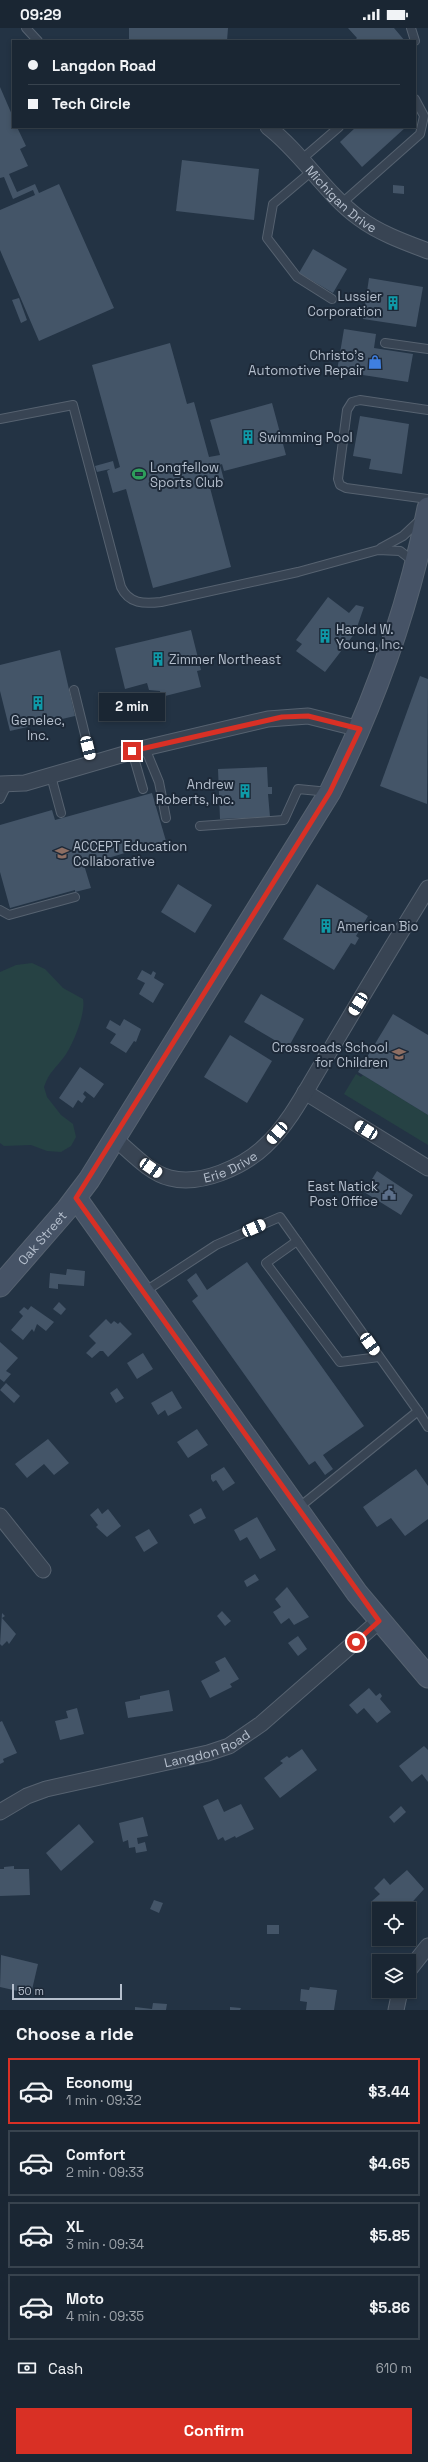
<!DOCTYPE html>
<meta charset="utf-8">
<style>
body{margin:0;font-family:"Space Grotesk",sans-serif;background:#27323f;color:#f1f3f6;height:100vh;display:flex;flex-direction:column;font-size:15px;white-space:nowrap}
*{box-sizing:border-box;margin:0}
p{font-size:13px;color:#9fa5ac}
.icon{flex:none;width:22px;height:22px;fill:none;stroke:currentColor;stroke-width:2;stroke-linecap:round;stroke-linejoin:round}
.map{position:relative;height:1982px;overflow:hidden}
.details{display:flex;flex-direction:column;background:#1a2633;flex:1}
.details>*{flex:none}
.guide{position:absolute;left:12px;top:12px;width:404px;height:88px;border-radius:0px;box-shadow:0 2px 6px #0003,0 0 0 1px #38434e;display:grid;align-content:center;height:88px;padding:0 16px;background:#1a2633}
.tools{position:absolute;left:372px;top:1874px;display:grid;gap:8px}
.tools a{display:grid;place-items:center;width:44px;height:44px;border-radius:0px;background:#1a2633;box-shadow:0 2px 6px #0003,0 0 0 1px #38434e;font-size:20px}
.scale{position:absolute;left:12px;bottom:10px;width:110px;box-sizing:border-box;padding-left:4px;border:2px solid #b5bfcd;border-top:0;font-size:11px;line-height:14px;white-space:nowrap;color:#b5bfcd;-webkit-text-stroke:3px #1d2938;paint-order:stroke}
.end{position:absolute;width:18px;height:18px;margin:-9px;border:5px solid #d93025;background:#fff;box-shadow:0 0 0 2px #fff}
.from{border-radius:50%}
.bubble{position:absolute;height:28px;border-radius:0px;background:#1a2633;box-shadow:0 2px 6px #0003,0 0 0 1px #38434e;font-size:13px;font-weight:800;line-height:28px;text-align:center}
.car{position:absolute;width:12px;height:24px;margin:-12px -6px;border-radius:5px;box-shadow:0 0 3px 1px #0007;background:linear-gradient(#fff 24%,#345 0 40%,#fff 0 76%,#345 0 86%,#fff 0)}
.guide b{display:flex;align-items:center;gap:14px;height:38px;font-size:15px}
.guide b+b{border-top:1px solid #38434e}
.guide i{width:10px;height:10px;background:#f1f3f6}
ul{padding:0;list-style:none}
li{display:flex;align-items:center;gap:12px;height:66px;margin:0 8px 6px;padding:0 8px;border:2px solid #38434e;border-radius:0px}
li div{flex:1}
li b{display:block;font-size:15px}
li em{font-style:normal;font-weight:800}
li.selected{border-color:#d93025}
li>.icon{width:36px;height:36px;stroke-width:1.5}
h2{padding:0 16px;font-size:18px;line-height:48px}
.pay{display:flex;align-items:center;gap:10px;height:44px;padding:0 16px;font-size:15px}
.pay p{margin-inline-start:auto}
.cta{display:flex;gap:8px;margin-top:auto;padding:8px 16px}
.cta a{flex:1;height:46px;border-radius:0px;background:#d93025;color:#fff;font-size:16px;font-weight:800;line-height:46px;text-align:center}
.status{display:flex;justify-content:space-between;align-items:center;height:28px;padding:0 20px;background:#1a2633;direction:ltr}
.status svg{height:11px;fill:currentColor}
.map>svg:first-child{display:block}
</style>
<div class="status"><b>09:29</b><svg viewBox="0 0 49 12"><path d="M0 12V9h3v3zM5 12V6h3v6zM10 12V3h3v9zM15 12V0h3v12zM26 1h20v11H26zM47 4h2v5h-2z"/></svg></div>
<div class="map">
<svg width="428" height="1982" viewBox="0 0 428 1982">
<rect width="100%" height="100%" fill="#233344"/>
<g fill="#264244">
<path d="M32,935L45,941L63,960L83,971C86,985 73,1017 64,1029C55,1041 49,1044 44,1059L47,1069L61,1087L73,1096L76,1109L71,1118L61,1124L47,1123L31,1117L4,1118L0,1115V944L16,937Z"/>
<polygon points="356,1046 361,1049 363,1047 428,1087 428,1117 344,1066"/>
</g>
<g fill="#445568">
<polygon points="129,0 228,0 227,13 129,13"/>
<polygon points="348,0 394,0 405,13 354,13 357,10"/>
<polygon points="0,59 13,89 13,99 17,99 26,118 20,121 28,138 9,146 17,164 35,156 39,165 59,156 114,280 39,313 0,222 0,182 35,167 33,162 13,171 4,149 0,150"/>
<polygon points="356,99 406,99 362,139 340,114"/>
<polygon points="182,132 259,141 254,192 176,183"/>
<polygon points="393,157 404,158 404,166 393,165"/>
<polygon points="313,221 347,241 333,265 299,245"/>
<polygon points="369,250 423,259 416,299 363,291"/>
<polygon points="19,270 27,292 21,295 12,272"/>
<polygon points="344,301 376,306 374,320 413,326 408,354 337,343"/>
<polygon points="170,315 187,376 194,374 209,429 220,427 210,392 272,375 286,427 224,443 222,436 220,437 224,452 209,456 231,539 153,560 126,461 113,465 107,443 110,441 97,444 95,438 113,433 115,441 120,439 92,337"/>
<polygon points="360,388 409,396 402,446 369,441 371,431 353,428"/>
<polygon points="328,569 349,585 356,577 364,579 355,605 325,644 296,623 302,616 296,612"/>
<polygon points="191,602 201,642 197,643 201,659 161,669 160,663 149,662 147,655 125,661 115,620"/>
<polygon points="60,622 75,688 10,703 0,663 0,637"/>
<polygon points="420,648 428,651 427,776 380,758"/>
<polygon points="267,739 268,759 272,759 272,766 268,766 270,789 220,791 218,741"/>
<polygon points="152,765 166,813 84,837 91,860 75,864 75,862 10,880 0,844 0,797 52,782 55,792"/>
<polygon points="178,856 212,877 195,905 161,884"/>
<polygon points="317,856 368,888 356,908 359,910 355,917 351,915 334,942 283,911"/>
<polygon points="142,942 151,947 153,943 156,945 154,950 164,956 153,975 139,966 145,955 137,951"/>
<polygon points="261,966 304,991 288,1020 244,994"/>
<polygon points="393,986 428,1007 428,1087 358,1044"/>
<polygon points="124,991 141,1001 136,1014 134,1013 126,1025 110,1015 116,1006 106,1000 110,992 120,998"/>
<polygon points="230,1007 272,1033 247,1075 204,1049"/>
<polygon points="80,1039 104,1056 94,1070 85,1063 83,1066 86,1069 82,1075 78,1072 73,1080 59,1070"/>
<polygon points="377,1143 413,1167 401,1187 364,1164"/>
<polygon points="247,1234 364,1398 323,1427 333,1441 325,1447 315,1433 309,1437 192,1273 198,1268 187,1252 196,1245 207,1262"/>
<polygon points="67,1241 85,1243 84,1258 58,1256 58,1261 49,1260 50,1245 66,1247"/>
<polygon points="59,1274 66,1281 61,1287 53,1281"/>
<polygon points="31,1278 54,1294 46,1303 37,1296 34,1304 32,1301 23,1312 11,1302 23,1288 19,1284 24,1279 28,1282"/>
<polygon points="106,1291 111,1296 114,1293 118,1296 120,1294 132,1306 108,1329 103,1323 100,1323 92,1330 86,1325 96,1315 89,1308"/>
<polygon points="0,1314 18,1330 6,1343 11,1346 4,1354 0,1351"/>
<polygon points="143,1325 153,1341 137,1351 127,1335"/>
<polygon points="6,1355 20,1368 14,1375 0,1362"/>
<polygon points="117,1360 124,1370 116,1375 110,1365"/>
<polygon points="172,1363 182,1380 168,1388 165,1382 158,1387 151,1375"/>
<polygon points="197,1401 208,1417 188,1430 177,1414"/>
<polygon points="48,1411 69,1435 54,1447 44,1436 27,1450 15,1436"/>
<polygon points="224,1439 235,1455 223,1463 216,1452 213,1454 211,1451 211,1447"/>
<polygon points="416,1441 428,1458 428,1491 405,1508 391,1490 377,1499 363,1479"/>
<polygon points="98,1480 102,1486 108,1481 121,1498 107,1509 96,1499 98,1497 90,1487"/>
<polygon points="201,1480 206,1490 194,1496 189,1487"/>
<polygon points="257,1489 276,1522 260,1531 247,1509 240,1513 234,1502"/>
<polygon points="149,1501 158,1515 144,1524 135,1509"/>
<polygon points="255,1546 259,1552 247,1559 244,1553"/>
<polygon points="287,1559 309,1589 294,1597 289,1590 281,1596 273,1584 281,1579 275,1571"/>
<polygon points="222,1583 231,1593 225,1598 217,1588"/>
<polygon points="2,1585 5,1588 2,1590 16,1606 9,1616 7,1613 2,1618 0,1616"/>
<polygon points="298,1608 307,1621 298,1628 288,1615"/>
<polygon points="225,1629 239,1651 230,1656 232,1659 210,1670 201,1653 220,1643 215,1634"/>
<polygon points="369,1660 376,1668 380,1665 382,1668 380,1671 391,1684 377,1695 364,1680 357,1686 349,1677"/>
<polygon points="169,1662 173,1683 128,1690 125,1674 140,1671 140,1668"/>
<polygon points="77,1680 84,1706 60,1712 55,1693 68,1690 66,1683"/>
<polygon points="2,1693 17,1725 3,1731 4,1734 0,1736 0,1694"/>
<polygon points="424,1718 428,1722 428,1754 422,1746 412,1754 399,1738"/>
<polygon points="302,1721 317,1742 280,1770 264,1750 283,1735 280,1733 287,1728 289,1730"/>
<polygon points="218,1771 224,1784 241,1776 254,1801 236,1810 235,1808 225,1813 223,1809 218,1812 203,1778"/>
<polygon points="401,1778 406,1784 394,1795 389,1789"/>
<polygon points="143,1789 148,1808 137,1810 138,1816 145,1814 147,1823 136,1825 135,1819 129,1820 128,1812 123,1814 119,1795"/>
<polygon points="79,1796 94,1814 61,1843 46,1825"/>
<polygon points="14,1838 14,1841 29,1841 30,1867 0,1868 0,1841 4,1841 4,1839"/>
<polygon points="407,1842 424,1861 406,1881 379,1881 372,1873 380,1866 374,1860 384,1850 390,1857"/>
<polygon points="154,1872 163,1875 159,1885 150,1881"/>
<rect x="267" y="1897" width="12" height="9"/>
<polygon points="1,1927 38,1936 31,1966 0,1959"/>
<polygon points="310,1959 337,1962 334,1982 306,1982 307,1974 300,1973 301,1961 309,1962"/>
<polygon points="153,1975 167,1976 166,1982 135,1982 135,1979 152,1981"/>
<polygon points="230,1979 241,1980 240,1982 230,1982"/>
</g>
<g fill="none" stroke-linecap="round" stroke-linejoin="round">
<defs>
<g id="lane">
<polyline points="26,0 38,13"/>
<polyline points="411,0 415,13"/>
<polyline points="302,131 339,99"/>
<polyline points="312,143 273,176 267,210 297,249 332,271"/>
<polyline points="342,175 420,106 424,88 415,71"/>
<polyline points="385,315 428,321"/>
<polyline points="428,382 360,372 352,374 347,382 338,451 340,457 346,460 428,471"/>
<path d="M0,391L73,377L121,559C129,576 144,576 161,574L298,544L378,522L400,523L409,530L412,536"/>
<polyline points="381,520 403,508 420,492"/>
<polyline points="74,662 92,735"/>
<polyline points="145,720 159,754 166,790"/>
<polyline points="132,723 143,761"/>
<polyline points="51,748 61,785"/>
<polyline points="0,771 7,757"/>
<polyline points="200,798 284,792 298,761 329,764"/>
<polyline points="0,882 9,887 75,869"/>
<polyline points="297,1213 266,1235 340,1334 379,1329"/>
<polyline points="144,1264 216,1217 280,1189 418,1383 297,1481"/>
<polyline points="418,1383 428,1399"/>
</g>
<g id="street">
<path id="s1" d="M268,99C302,125 324,164 359,190C379,205 404,214 428,223"/>
<polyline points="0,756 25,755 145,720 268,691 308,688 360,701"/>
<polyline points="305,1064 428,1140"/>
<path id="s2" d="M114,1110C130,1123 149,1145 170,1150C201,1158 243,1139 265,1118C292,1093 309,1056 328,1026C361,970 394,915 428,860"/>
<polyline points="0,1488 43,1542"/>
<path id="s3" d="M0,1784L27,1768L46,1761L208,1725L229,1718L261,1696L379,1593"/>
<polyline points="409,1942 428,1918"/>
<polyline points="396,1982 400,1963"/>
</g>
<g id="secondary">
<polyline points="76,1170 357,1565 428,1649"/>
<path id="s4" d="M0,1258L67,1181L89,1152L330,764C375,673 409,579 428,480"/>
</g>
</defs>
<use href="#lane" stroke="#566270" stroke-width="10"/>
<use href="#street" stroke="#566270" stroke-width="17"/>
<use href="#secondary" stroke="#566270" stroke-width="23"/>
<use href="#lane" stroke="#384453" stroke-width="8"/>
<use href="#street" stroke="#384453" stroke-width="15"/>
<use href="#secondary" stroke="#465366" stroke-width="21"/>
</g>
<g fill="none" stroke-linecap="round" stroke-linejoin="round">
<polyline stroke="#d93025" stroke-width="5" points="132,723 282,689 308,688 360,701 330,764 76,1170 379,1593 356,1614"/>
</g>
<defs>
<symbol id="building-bare" viewBox="-9 -9 18 18"><path d="M-4-6H4V6H1V3H-1V6H-4ZM-2.5-4.3h1.7v1.8h-1.7ZM.8-4.3h1.7v1.8H.8ZM-2.5-1h1.7V.8h-1.7ZM.8-1h1.7V.8H.8Z" fill="#0f9aa8" stroke="#1d2938" stroke-width="2.5" paint-order="stroke"/></symbol>
<symbol id="shop-bare" viewBox="-9 -9 18 18"><path d="M-5-2.5h2.3a2.7 3.5 0 0 1 5.4 0H5L5.5 6h-11ZM-1.5-2.5h3a1.5 2.3 0 0 0-3 0Z" fill="#3f7fe0" stroke="#1d2938" stroke-width="2.5" paint-order="stroke"/></symbol>
<symbol id="stadium-bare" viewBox="-9 -9 18 18"><path d="M0-5a6.5 5 0 1 0 0 10a6.5 5 0 1 0 0-10ZM-3.5-1.8h7v3.6h-7Z" fill="#2e9e5b" stroke="#1d2938" stroke-width="2.5" paint-order="stroke"/></symbol>
<symbol id="school-bare" viewBox="-9 -9 18 18"><path d="M0-5L7-2L0 1L-7-2ZM-4 1L0 2.5L4 1V4Q0 6-4 4Z" fill="#8d6e63" stroke="#1d2938" stroke-width="2.5" paint-order="stroke"/></symbol>
<symbol id="civic-bare" viewBox="-9 -9 18 18"><path d="M-.6-6.5H3V-4.5H.6V-3L4-1V1h2V6H-6V1h2V-1L-.6-3ZM-1.2 2.5V6h2.4V2.5Z" fill="#5c6f8a" stroke="#1d2938" stroke-width="2.5" paint-order="stroke"/></symbol>
</defs>
<g fill-rule="evenodd">
<use href="#building-bare" x="383" y="265" width="20" height="20"/>
<use href="#shop-bare" x="365" y="324" width="20" height="20"/>
<use href="#building-bare" x="238" y="399" width="20" height="20"/>
<use href="#stadium-bare" x="129" y="436" width="20" height="20"/>
<use href="#building-bare" x="315" y="598" width="20" height="20"/>
<use href="#building-bare" x="148" y="621" width="20" height="20"/>
<use href="#building-bare" x="28" y="665" width="20" height="20"/>
<use href="#building-bare" x="235" y="753" width="20" height="20"/>
<use href="#school-bare" x="52" y="815" width="20" height="20"/>
<use href="#building-bare" x="316" y="888" width="20" height="20"/>
<use href="#school-bare" x="389" y="1016" width="20" height="20"/>
<use href="#civic-bare" x="379" y="1155" width="20" height="20"/>
</g>
<g text-anchor="middle" stroke-width="4" stroke-linejoin="round" paint-order="stroke">
<g font-size="13" fill="#b5bfcd" stroke="#1d2938">
<text dy="5" stroke="none"><textPath href="#s1" startOffset="103">Michigan Drive</textPath></text>
<text dy="5" stroke="none"><textPath href="#s2" startOffset="132">Erie Drive</textPath></text>
<text dy="5" stroke="none"><textPath href="#s4" startOffset="64">Oak Street</textPath></text>
<text dy="5" stroke="none"><textPath href="#s3" startOffset="218">Langdon Road</textPath></text>
</g>
<g font-size="13" fill="#b5bfcd" stroke="#1d2938" text-anchor="start">
<text x="382" y="273" text-anchor="end">Lussier<tspan x="382" dy="15">Corporation</tspan></text>
<text x="364" y="332" text-anchor="end">Christo's<tspan x="364" dy="15">Automotive Repair</tspan></text>
<text x="259" y="414">Swimming Pool</text>
<text x="150" y="444">Longfellow<tspan x="150" dy="15">Sports Club</tspan></text>
<text x="336" y="606">Harold W.<tspan x="336" dy="15">Young, Inc.</tspan></text>
<text x="169" y="636">Zimmer Northeast</text>
<text x="38" y="697" text-anchor="middle">Genelec,<tspan x="38" dy="15">Inc.</tspan></text>
<text x="234" y="761" text-anchor="end">Andrew<tspan x="234" dy="15">Roberts, Inc.</tspan></text>
<text x="73" y="823">ACCEPT Education<tspan x="73" dy="15">Collaborative</tspan></text>
<text x="337" y="903">American Bio</text>
<text x="388" y="1024" text-anchor="end">Crossroads School<tspan x="388" dy="15">for Children</tspan></text>
<text x="378" y="1163" text-anchor="end">East Natick<tspan x="378" dy="15">Post Office</tspan></text>
</g>
</g>
</svg>
<div class="tools">
<a><svg class="icon" aria-label="locate" viewBox="0 0 24 24"><circle cx="12" cy="12" r="6"/><path d="M12 2v4M12 18v4M2 12h4M18 12h4"/></svg></a>
<a><svg class="icon" aria-label="layers" viewBox="0 0 24 24"><path d="M12 4l9 5-9 5-9-5zM3 14l9 5 9-5"/></svg></a>
</div>
<div class="scale">50 m</div>
<i class="end from" style="left:356px;top:1614px"></i>
<i class="end" style="left:132px;top:723px"></i>
<div class="bubble" style="left:99px;top:665px;width:66px">2 min</div>
<i class="car" style="left:88px;top:720px;rotate:166deg"></i>
<i class="car" style="left:358px;top:976px;rotate:211deg"></i>
<i class="car" style="left:366px;top:1102px;rotate:301deg"></i>
<i class="car" style="left:277px;top:1105px;rotate:221deg"></i>
<i class="car" style="left:151px;top:1140px;rotate:124deg"></i>
<i class="car" style="left:254px;top:1200px;rotate:66deg"></i>
<i class="car" style="left:370px;top:1316px;rotate:145deg"></i>
<div class="guide">
<b><i class="from"></i>Langdon Road</b>
<b><i></i>Tech Circle</b>
</div>
</div>
<section class="details">
<h2>Choose a ride</h2>
<ul>
<li class="selected"><svg class="icon" aria-label="car" viewBox="0 0 24 24"><path d="M5 17H2v-5l4-1 3-4h7l3 4 3 1v5h-3M9 17h6M6 11h13"/><circle cx="7" cy="17" r="2"/><circle cx="17" cy="17" r="2"/></svg><div><b>Economy</b><p>1 min · 09:32</p></div><em>$3.44</em></li>
<li><svg class="icon" aria-label="car" viewBox="0 0 24 24"><path d="M5 17H2v-5l4-1 3-4h7l3 4 3 1v5h-3M9 17h6M6 11h13"/><circle cx="7" cy="17" r="2"/><circle cx="17" cy="17" r="2"/></svg><div><b>Comfort</b><p>2 min · 09:33</p></div><em>$4.65</em></li>
<li><svg class="icon" aria-label="car" viewBox="0 0 24 24"><path d="M5 17H2v-5l4-1 3-4h7l3 4 3 1v5h-3M9 17h6M6 11h13"/><circle cx="7" cy="17" r="2"/><circle cx="17" cy="17" r="2"/></svg><div><b>XL</b><p>3 min · 09:34</p></div><em>$5.85</em></li>
<li><svg class="icon" aria-label="car" viewBox="0 0 24 24"><path d="M5 17H2v-5l4-1 3-4h7l3 4 3 1v5h-3M9 17h6M6 11h13"/><circle cx="7" cy="17" r="2"/><circle cx="17" cy="17" r="2"/></svg><div><b>Moto</b><p>4 min · 09:35</p></div><em>$5.86</em></li>
</ul>
<div class="pay"><svg class="icon" aria-label="cash" viewBox="0 0 24 24"><path d="M3 7h18v10H3z"/><circle cx="12" cy="12" r="2"/></svg>Cash<p>610 m</p></div>
<div class="cta"><a>Confirm</a></div>
</section>
